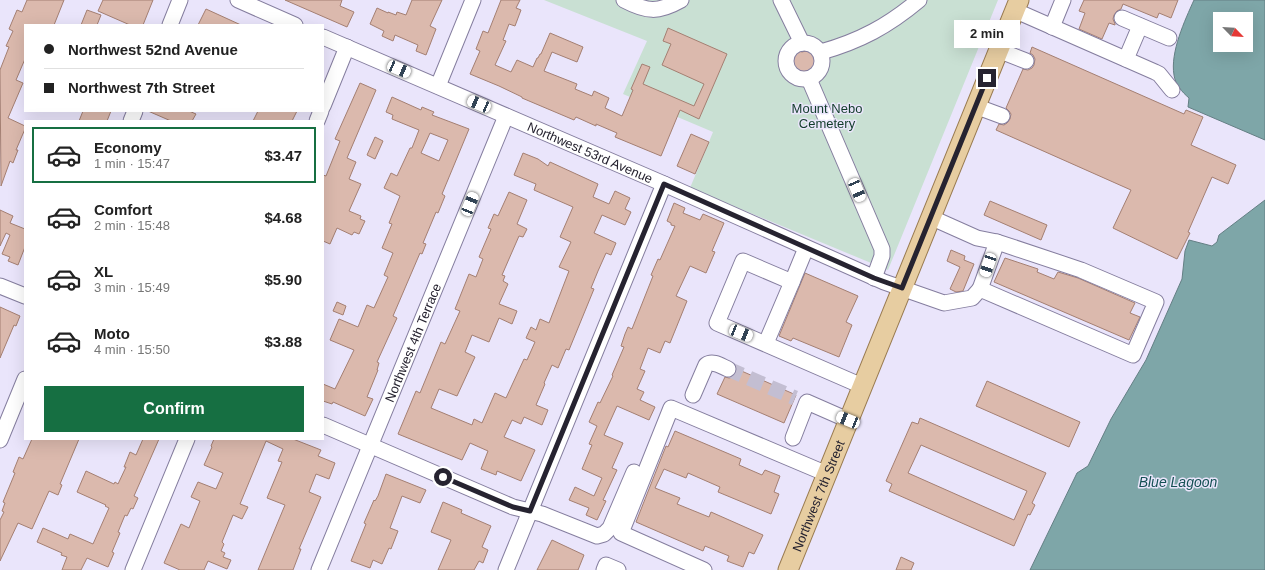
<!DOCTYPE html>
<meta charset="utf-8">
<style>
body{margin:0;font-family:Arial,sans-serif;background:#f2f2f2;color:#222;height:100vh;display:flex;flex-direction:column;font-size:15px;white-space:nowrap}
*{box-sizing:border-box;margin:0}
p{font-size:13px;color:#767676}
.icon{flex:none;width:22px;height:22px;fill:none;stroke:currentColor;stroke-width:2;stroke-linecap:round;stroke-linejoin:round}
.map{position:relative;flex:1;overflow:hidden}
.sheet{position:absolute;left:24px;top:120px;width:300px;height:320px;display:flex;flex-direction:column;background:#fff;border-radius:0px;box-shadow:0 4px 16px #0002}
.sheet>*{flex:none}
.guide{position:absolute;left:24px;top:24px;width:300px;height:88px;border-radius:0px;box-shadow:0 4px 16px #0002;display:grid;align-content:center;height:88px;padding:0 20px;background:#fff}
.needle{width:26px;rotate:115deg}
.buttons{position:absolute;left:1213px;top:12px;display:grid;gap:8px}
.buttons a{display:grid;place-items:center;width:40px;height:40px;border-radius:0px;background:#fff;box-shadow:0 4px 16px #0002;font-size:20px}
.end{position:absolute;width:18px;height:18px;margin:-9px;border:5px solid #262330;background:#fff;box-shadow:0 0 0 2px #fff}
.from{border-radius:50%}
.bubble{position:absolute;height:28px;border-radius:0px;background:#fff;box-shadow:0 4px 16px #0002;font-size:13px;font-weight:800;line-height:28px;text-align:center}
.car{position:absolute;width:12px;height:24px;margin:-12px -6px;border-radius:5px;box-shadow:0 0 3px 1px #0007;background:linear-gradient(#fff 24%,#345 0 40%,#fff 0 76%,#345 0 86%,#fff 0)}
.guide b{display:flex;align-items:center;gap:14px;height:38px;font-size:15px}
.guide b+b{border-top:1px solid #e0e0e0}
.guide i{width:10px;height:10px;background:#222}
ul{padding:7px 0 0;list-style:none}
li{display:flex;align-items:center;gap:12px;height:56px;margin:0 8px 6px;padding:0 12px;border:2px solid transparent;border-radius:0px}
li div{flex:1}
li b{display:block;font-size:15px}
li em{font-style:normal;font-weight:800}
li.active{border-color:#166f42}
li>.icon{width:36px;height:36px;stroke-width:1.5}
.action{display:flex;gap:8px;margin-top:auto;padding:8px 20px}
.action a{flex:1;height:46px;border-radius:0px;background:#166f42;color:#fff;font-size:16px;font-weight:800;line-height:46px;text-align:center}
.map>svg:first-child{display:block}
</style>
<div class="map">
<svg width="1265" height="570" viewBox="0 0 1265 570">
<rect width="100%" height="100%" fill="#eae5fb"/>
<polygon fill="#c9e0d3" points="544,0 998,0 888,270 690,188 713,132 623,94 647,41"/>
<g fill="#7ea6a8" stroke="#647f84" fill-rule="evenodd">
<path d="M1194,0H1265V140L1188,107L1189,98C1182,92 1175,84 1174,75C1170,52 1185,20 1194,0ZM1220,19H1246V45H1220Z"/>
<polygon points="1265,200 1265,570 1030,570 1077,473 1088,466 1111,419 1146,360 1182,279 1185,251 1189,240 1212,246 1217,242 1219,235"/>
</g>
<g fill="#dbb9ad" stroke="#a47f72" fill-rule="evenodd">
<polygon points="27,0 64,0 54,25 25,25 25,59 16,80 23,83 8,118 25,126 25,129 16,150 18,150 13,163 10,161 1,186 0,70 9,47 6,46 13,31 9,29 17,10 22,12"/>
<polygon points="103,0 153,0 143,25 130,25 98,11"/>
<polygon points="285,0 342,0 340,6 354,12 347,27"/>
<polygon points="412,0 442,0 430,26 436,29 426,55 416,51 418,45 395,35 393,41 382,36 384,31 370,24 377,8 388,13 388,12 396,15 397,12 406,15"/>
<polygon points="501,0 520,0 516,8 521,10 515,26 509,24 503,40 506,41 495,65 511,72 517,60 533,67 537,58 538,58 540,54 541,54 550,33 583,47 577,62 552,52 544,71 577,84 575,89 592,96 594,91 609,98 605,108 622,116 633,90 631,89 642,64 650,67 643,84 694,106 704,84 662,65 671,44 663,41 668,28 727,54 699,119 680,110 661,156 615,137 617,133 596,124 596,126 576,117 574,120 522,98 522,97 499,86 470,74 480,51 476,49 483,31 488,33"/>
<polygon points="1084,0 1178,0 1171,18 1159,13 1157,18 1123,4 1121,9 1117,11 1114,15 1113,19 1115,24 1115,25 1109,23 1102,39 1079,29 1085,13 1079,11"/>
<polygon points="206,9 241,25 198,25"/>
<polygon points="87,10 101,15 97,25 81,25"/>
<polygon points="1032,47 1184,114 1186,110 1203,117 1191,145 1236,165 1228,184 1212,177 1188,232 1190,233 1177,259 1113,228 1131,190 996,130 999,124 1004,125 1007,123 1010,119 1011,114 1009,111 1006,108 1023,69 1028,70 1032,68 1034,65 1035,59 1033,55 1030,53"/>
<polygon points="809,49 812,51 813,55 816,59 816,66 812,71 806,71 801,74 797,73 791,67 790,63 791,54 796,50 802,52 806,51"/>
<polygon points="360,83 376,90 347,158 356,162 349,179 361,184 349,211 361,216 360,219 365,221 359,234 354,232 352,235 337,228 330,244 323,241 323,175 326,176 340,141 335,139"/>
<path d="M392,97L421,110L422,107L434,112L432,115L469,129L442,194L445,196L438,213L436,212L423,243L426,244L422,254L420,253L393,316L397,318L377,362L379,363L377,370H378L367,397L373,399L365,416L333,402L332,404L323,401V384L335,389L354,350L330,340L339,319L358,327L367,305L374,308L388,277L384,275L393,253L382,248L392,224L389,223L400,196L384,188L391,173L397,176L410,148H412L419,130L392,119L393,115L386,112ZM430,133L448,140L439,161L421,153Z"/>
<polygon points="83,111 111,111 107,121 79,121"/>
<polygon points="148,111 189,111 196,114 192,121 171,121"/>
<polygon points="258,111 297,111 292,121 253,121"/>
<polygon points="691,134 709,142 695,174 677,166"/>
<polygon points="375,137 383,141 375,159 367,155"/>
<polygon points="523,153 538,159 548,166 550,162 598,184 593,197 609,204 615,191 630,198 625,209 631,212 625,225 602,215 594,233 616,243 611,255 606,253 598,271 591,288 594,289 569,350 566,349 558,368 552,365 544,383 545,384 536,405 548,410 542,425 524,417 521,424 512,420 504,437 535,450 521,481 497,471 496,475 481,469 488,451 470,443 462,460 398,434 416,391 420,393 441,342 445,344 460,311 455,309 469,274 476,277 483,259 479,257 491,229 488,228 494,214 498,216 509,192 527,200 517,224 527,229 523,237 519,236 502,275 505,276 503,281 508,284 499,304 517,311 512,324 499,318 489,342 472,335 465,352 475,357 457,396 439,389 431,408 472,425 474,419 482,423 495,393 506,398 524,359 527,360 535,342 526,338 531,327 536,330 540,319 549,323 569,271 559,267 571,242 560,237 573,207 534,190 536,184 514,175"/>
<polygon points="990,201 1047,225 1041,240 984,215"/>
<polygon points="674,203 685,208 683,213 700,220 703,214 724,223 712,251 715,252 706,273 690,266 676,296 687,301 670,343 665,341 660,353 648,348 640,369 645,371 637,389 644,392 640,400 655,407 649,420 617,406 604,435 623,443 612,468 617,470 603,500 606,501 597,520 586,515 589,508 569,500 575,487 594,496 602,478 582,469 592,445 589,444 597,426 589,422 598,402 600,403 613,376 612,375 624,347 621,346 625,334 628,327 632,329 653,276 651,275 658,259 660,260 675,226 671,225 671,223 667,221"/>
<polygon points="0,210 13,216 10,223 25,229 25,247 18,265 8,261 10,257 2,254 10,235 6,233 0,246"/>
<polygon points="951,250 965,256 964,260 974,264 963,291 956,292 950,289 960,267 947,261"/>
<polygon points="1005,258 1038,269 1037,272 1054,279 1058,272 1078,278 1135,303 1130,313 1140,317 1129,340 994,282"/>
<polygon points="805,273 858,296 846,322 852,325 839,357 793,338 791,341 779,336"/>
<polygon points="337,302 346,306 343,315 333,311"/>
<polygon points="0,307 20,316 16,326 14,325 0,358"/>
<polygon points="737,369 796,395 784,423 717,394 725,377 729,378 733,377 736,373"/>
<polygon points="987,381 1080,422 1069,447 976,406"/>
<path d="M920,418L1046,473L1032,503L1035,505L1030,515L1028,514L1014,546L889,491L892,484L886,481L912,422L918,424ZM921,445L1027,491L1014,520L908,473Z"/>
<polygon points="675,431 741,459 739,465 762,475 765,470 780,476 774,492 779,494 771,514 718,492 720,487 688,473 686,478 664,469 655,488 680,498 677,504 709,517 711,512 763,535 754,554 749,552 743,567 727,561 729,556 705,546 703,551 636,522 666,446 668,447"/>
<polygon points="32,439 79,439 60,484 62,485 58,495 49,491 32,529 18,523 0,561 0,520 4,512 2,511 5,503 3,502 15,473 13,472 19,457 23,459"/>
<polygon points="143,439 159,439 134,496 138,498 133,509 131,508 127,516 125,515 118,532 120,533 112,552 114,553 108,567 87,558 81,570 62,570 67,557 61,555 62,553 37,542 43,528 68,539 70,534 93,544 109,508 105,506 106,505 77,492 86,471 114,484 115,482 118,484 126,467 124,467 130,452 136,455"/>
<polygon points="214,439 293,439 321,450 318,456 335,463 329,479 316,474 309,492 321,497 299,549 301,549 293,570 258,570 285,505 267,498 282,462 278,461 283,449 266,441 240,504 248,507 242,519 233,515 222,542 224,544 221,551 225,553 223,557 231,560 227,569 208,561 204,570 180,570 164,563 181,524 189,528 200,501 191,497 198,482 216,489 223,473 204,465 212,447 211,446"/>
<polygon points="386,474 426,490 420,503 402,496 390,528 398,531 391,549 389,548 382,564 373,560 370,568 351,561 366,524 364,523 374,500 375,501 378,496"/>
<polygon points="443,502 462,510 461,513 491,526 482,547 488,550 483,563 479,561 474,570 438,570 451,540 431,532"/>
<polygon points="552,540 584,555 578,570 537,570"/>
<polygon points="901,557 914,563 911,570 896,570"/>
</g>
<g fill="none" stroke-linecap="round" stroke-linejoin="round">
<polyline stroke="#c3bed2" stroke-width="15" stroke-dasharray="15 8" stroke-linecap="butt" points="728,369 795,398"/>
<defs>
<g id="minor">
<polyline points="238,0 295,25"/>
<path d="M624,0C647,12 658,13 681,0"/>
<polyline points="781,0 802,43"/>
<polyline points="1014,10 1155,72 1159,74 1172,90"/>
<polyline points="1122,18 1169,38"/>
<polyline points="170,25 180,0"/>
<polyline points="1052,27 1063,0"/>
<path id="s1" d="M323,37L664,184L884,282L944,303L972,298L980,289L1133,355L1156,302L1081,270L997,242L977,238L930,217"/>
<circle cx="804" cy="61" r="18"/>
<polyline points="998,50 1026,61"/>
<path d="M821,52C860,41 888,26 919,0"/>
<polyline points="1126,59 1140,26"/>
<polyline points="809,79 882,249 882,256 874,278"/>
<polyline points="438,86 473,0"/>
<polyline points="323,106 347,47"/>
<polyline points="975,106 1002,116"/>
<polyline points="131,121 135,111"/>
<polyline points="317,121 321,111"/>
<polyline points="806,248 792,282 743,261 717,323 862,386"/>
<polyline points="0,286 25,296"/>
<polyline points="980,289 997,242"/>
<polyline points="766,343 792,282"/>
<path d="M693,395L706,365C713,360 721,366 728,369"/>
<polyline points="323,425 513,507 542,514 597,536 604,534 610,528 634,472"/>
<polyline points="793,438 807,402 848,420"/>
<polyline points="0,440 25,379"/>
<polyline points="133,570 187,439"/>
<path id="s2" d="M319,570L506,116"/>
<polyline points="506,570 664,184"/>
<polyline points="604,570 606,565 618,570"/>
<polyline points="704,570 621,533 671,408 827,474"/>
</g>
<g id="major">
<path id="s3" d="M788,570L1019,0"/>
</g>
</defs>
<use href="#minor" stroke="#857e9f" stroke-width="17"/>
<use href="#major" stroke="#997b51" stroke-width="21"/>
<use href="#minor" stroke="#fff" stroke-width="15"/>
<use href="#major" stroke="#e7cda1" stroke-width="19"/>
</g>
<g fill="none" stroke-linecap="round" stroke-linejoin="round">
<polyline stroke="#262330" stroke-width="5" points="443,477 513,507 530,511 664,184 874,278 902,288 987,78"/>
</g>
<g text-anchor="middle" stroke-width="3" stroke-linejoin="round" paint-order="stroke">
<g font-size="13" fill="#113c2a" stroke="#eae5fb">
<text x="827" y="113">Mount Nebo<tspan x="827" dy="15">Cemetery</tspan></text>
</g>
<g font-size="13" fill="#262330" stroke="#eae5fb">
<text dy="5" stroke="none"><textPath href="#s1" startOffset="291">Northwest 53rd Avenue</textPath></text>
<text dy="5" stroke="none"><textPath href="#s2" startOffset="246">Northwest 4th Terrace</textPath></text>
<text dy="5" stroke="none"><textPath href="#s3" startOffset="80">Northwest 7th Street</textPath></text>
</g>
<g font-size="14" font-style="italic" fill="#155054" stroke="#eae5fb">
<text x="1178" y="487">Blue Lagoon</text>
</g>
</g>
</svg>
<div class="buttons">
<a><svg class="needle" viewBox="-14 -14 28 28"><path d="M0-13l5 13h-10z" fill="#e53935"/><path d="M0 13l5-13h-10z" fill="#767676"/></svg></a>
</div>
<i class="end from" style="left:443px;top:477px"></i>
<i class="end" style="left:987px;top:78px"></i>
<div class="bubble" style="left:954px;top:20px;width:66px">2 min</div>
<i class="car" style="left:399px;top:69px;rotate:113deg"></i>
<i class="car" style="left:479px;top:104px;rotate:293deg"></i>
<i class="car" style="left:857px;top:190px;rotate:157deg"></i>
<i class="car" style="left:470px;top:204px;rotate:22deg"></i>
<i class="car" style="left:988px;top:265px;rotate:199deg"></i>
<i class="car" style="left:741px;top:333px;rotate:112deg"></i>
<i class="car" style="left:848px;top:420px;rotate:292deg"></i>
<div class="guide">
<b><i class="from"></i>Northwest 52nd Avenue</b>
<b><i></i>Northwest 7th Street</b>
</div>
<section class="sheet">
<ul>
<li class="active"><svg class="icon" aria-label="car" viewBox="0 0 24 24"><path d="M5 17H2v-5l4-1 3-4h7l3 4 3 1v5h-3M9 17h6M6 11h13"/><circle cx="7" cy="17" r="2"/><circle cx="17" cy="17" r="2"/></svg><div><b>Economy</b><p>1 min · 15:47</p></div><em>$3.47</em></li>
<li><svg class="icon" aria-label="car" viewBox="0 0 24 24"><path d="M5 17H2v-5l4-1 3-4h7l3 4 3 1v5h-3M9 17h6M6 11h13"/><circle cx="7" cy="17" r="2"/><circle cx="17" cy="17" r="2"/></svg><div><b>Comfort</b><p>2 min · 15:48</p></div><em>$4.68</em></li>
<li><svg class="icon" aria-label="car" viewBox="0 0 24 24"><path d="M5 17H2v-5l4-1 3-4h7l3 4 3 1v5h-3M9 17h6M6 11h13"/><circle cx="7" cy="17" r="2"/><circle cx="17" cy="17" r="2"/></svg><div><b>XL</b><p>3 min · 15:49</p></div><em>$5.90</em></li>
<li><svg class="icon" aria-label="car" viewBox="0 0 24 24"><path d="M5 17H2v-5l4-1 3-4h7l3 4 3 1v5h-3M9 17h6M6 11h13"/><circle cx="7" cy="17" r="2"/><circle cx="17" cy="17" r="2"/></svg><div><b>Moto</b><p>4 min · 15:50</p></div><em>$3.88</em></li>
</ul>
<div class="action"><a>Confirm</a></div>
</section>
</div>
